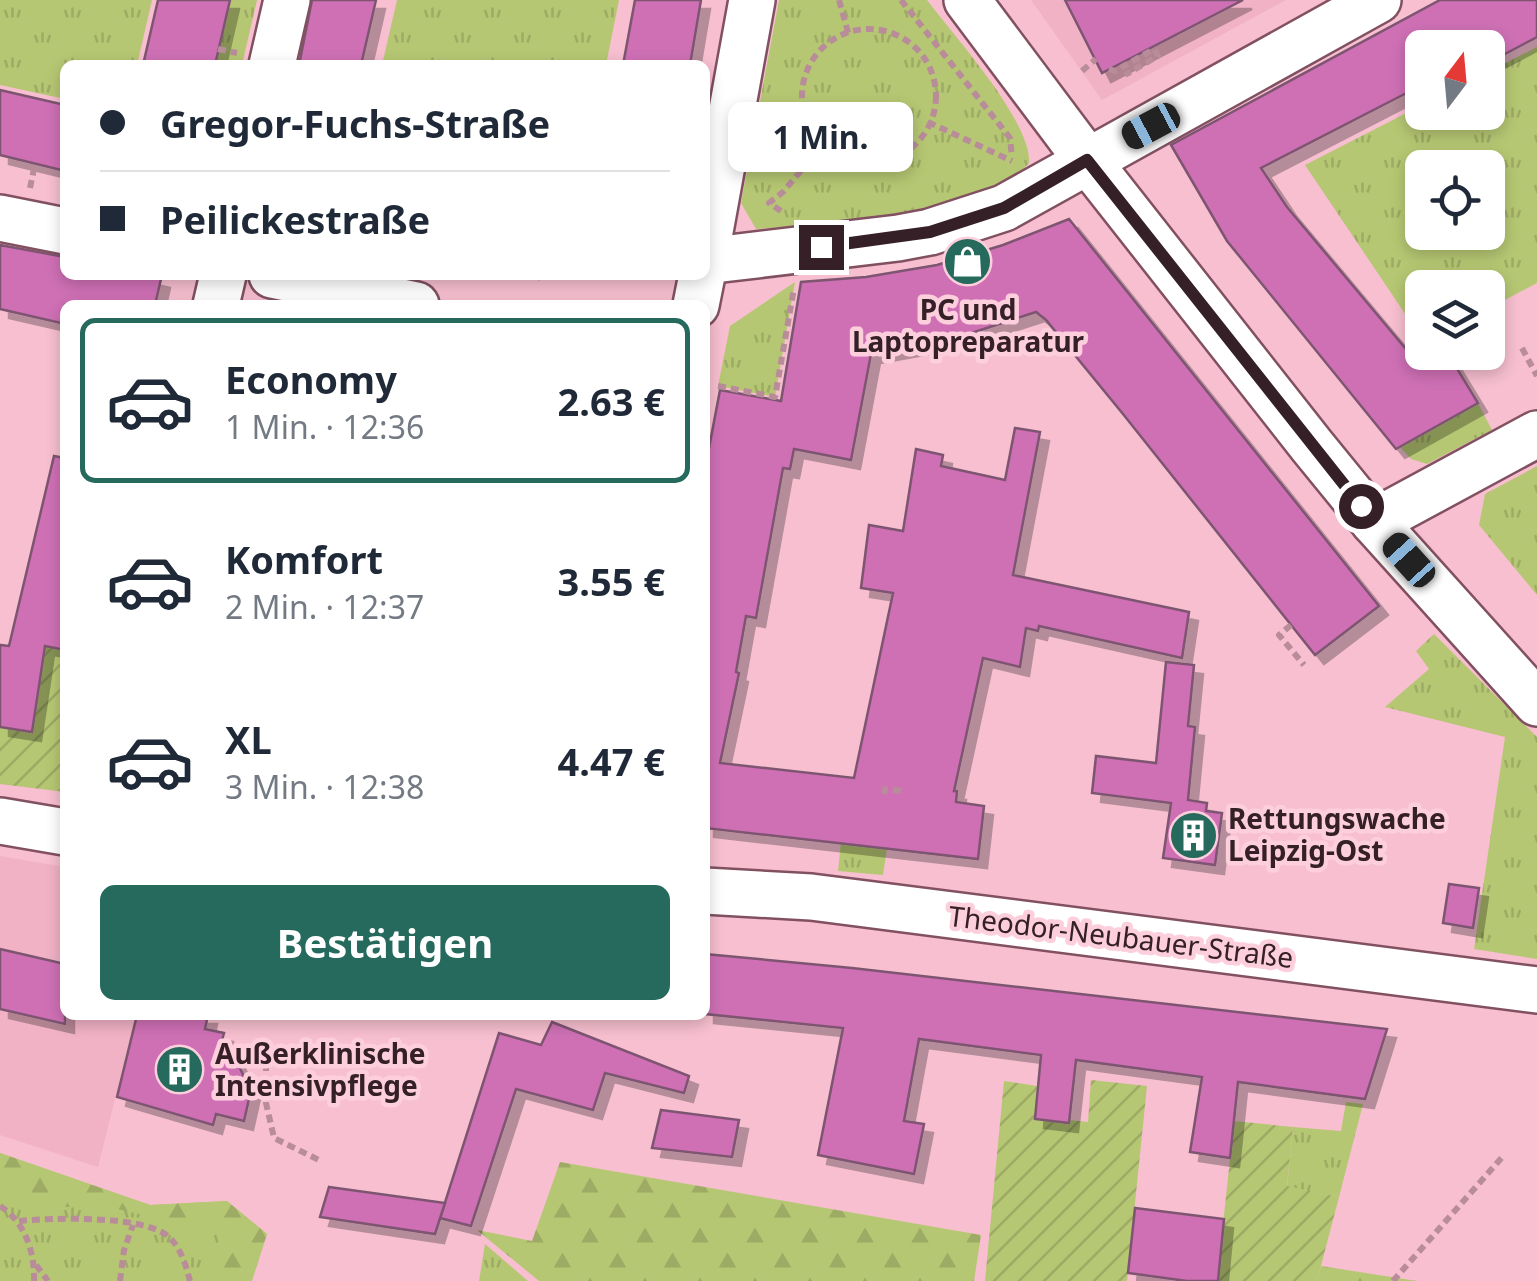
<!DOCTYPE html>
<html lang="de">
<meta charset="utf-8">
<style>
body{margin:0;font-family:"Noto Sans",sans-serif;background:#f2f2f3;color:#1f2937;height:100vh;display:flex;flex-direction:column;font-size:38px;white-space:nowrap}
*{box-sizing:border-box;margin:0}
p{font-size:32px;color:#747a83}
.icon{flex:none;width:55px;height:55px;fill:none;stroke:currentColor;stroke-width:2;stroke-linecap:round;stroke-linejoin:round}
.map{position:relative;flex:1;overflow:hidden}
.panel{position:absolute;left:60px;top:300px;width:650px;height:720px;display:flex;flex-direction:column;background:#fff;border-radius:15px;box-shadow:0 5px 15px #0003}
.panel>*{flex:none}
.hud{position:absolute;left:60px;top:60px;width:650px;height:220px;border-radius:15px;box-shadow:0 5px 15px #0003;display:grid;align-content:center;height:220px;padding:0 40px;background:#fff}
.needle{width:65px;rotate:16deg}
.buttons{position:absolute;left:1405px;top:30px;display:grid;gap:20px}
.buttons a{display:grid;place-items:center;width:100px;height:100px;border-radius:15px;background:#fff;box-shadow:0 5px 15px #0003;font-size:50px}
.end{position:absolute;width:45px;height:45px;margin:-22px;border:12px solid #352027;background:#fff;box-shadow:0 0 0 5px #fff}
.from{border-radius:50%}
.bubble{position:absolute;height:70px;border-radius:15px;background:#fff;box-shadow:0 5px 15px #0003;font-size:32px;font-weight:700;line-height:70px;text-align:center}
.car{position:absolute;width:30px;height:60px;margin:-30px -15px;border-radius:12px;box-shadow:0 0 8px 2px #0007;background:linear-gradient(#222 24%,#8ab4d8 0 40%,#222 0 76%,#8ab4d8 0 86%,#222 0)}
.hud b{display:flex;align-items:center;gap:35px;height:95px;font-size:38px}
.hud b+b{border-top:2px solid #e0e1e3}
.hud i{width:25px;height:25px;background:#1f2937}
ul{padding:18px 0 0;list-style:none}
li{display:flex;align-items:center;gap:30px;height:165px;margin:0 20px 15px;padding:0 20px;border:5px solid transparent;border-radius:15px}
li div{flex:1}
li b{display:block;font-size:38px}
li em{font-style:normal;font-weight:700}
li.current{border-color:#256a5d}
li>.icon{width:90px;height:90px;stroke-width:1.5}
.button{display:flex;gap:20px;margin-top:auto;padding:20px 40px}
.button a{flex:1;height:115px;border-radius:15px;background:#256a5d;color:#fff;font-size:40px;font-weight:700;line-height:115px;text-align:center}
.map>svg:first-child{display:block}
</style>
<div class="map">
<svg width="1537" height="1281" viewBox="0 0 1537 1281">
<defs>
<pattern id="grass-tufts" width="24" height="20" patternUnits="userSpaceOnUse" patternTransform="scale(2.5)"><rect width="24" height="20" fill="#b6c773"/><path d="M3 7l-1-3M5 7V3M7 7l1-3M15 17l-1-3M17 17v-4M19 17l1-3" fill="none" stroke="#9dab64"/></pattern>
<pattern id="forest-firs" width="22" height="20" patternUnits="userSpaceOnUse" patternTransform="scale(2.5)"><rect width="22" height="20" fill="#b6c773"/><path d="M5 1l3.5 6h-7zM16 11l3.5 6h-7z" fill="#9dab64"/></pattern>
<pattern id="garden-furrows" width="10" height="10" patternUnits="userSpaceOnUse" patternTransform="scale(2.5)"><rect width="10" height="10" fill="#b6c773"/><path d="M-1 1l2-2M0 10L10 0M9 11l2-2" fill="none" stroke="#9dab64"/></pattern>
<filter id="shadow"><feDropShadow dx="9" dy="9" stdDeviation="0" flood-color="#0004"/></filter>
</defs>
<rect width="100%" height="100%" fill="#f7bfd0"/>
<g fill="#f1b2c6">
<polygon points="1031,0 1286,0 1102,100"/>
<polygon points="0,856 65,867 65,1015 136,1015 98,1167 0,1135"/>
</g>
<g fill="url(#grass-tufts)" fill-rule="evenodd">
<polygon points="0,0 152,0 137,65 65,65 65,99 0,85"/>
<polygon points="230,0 257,0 242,65 215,65"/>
<polygon points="397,0 619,0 606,65 382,65"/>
<path d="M779,0H927C954,36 1032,122 1029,163L1009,184L928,210L862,222L756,229L741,203Z"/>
<path d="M1537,47V283L1488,309V288H1422V339L1305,165L1422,105V112H1488V72ZM1422,168H1488V232H1422Z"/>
<polygon points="795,282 775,397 718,386 730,326"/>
<polygon points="1478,403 1492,430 1427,464 1411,459 1400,447"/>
<polygon points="1537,466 1537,595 1479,525 1485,494"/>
<polygon points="1434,634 1537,737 1537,959 1474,949 1505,737 1385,707 1429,669 1416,651"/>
<polygon points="841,842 887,848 883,875 838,871"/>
<polygon points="1346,1102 1363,1104 1339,1197 1287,1187 1293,1127 1341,1131"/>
<polygon points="0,1153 150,1205 227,1201 267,1234 252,1281 0,1281"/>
<polygon points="485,1244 528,1281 479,1281"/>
</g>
<g fill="url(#forest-firs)">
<polygon points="0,1153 150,1205 227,1201 267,1234 251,1281 212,1281 221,1242 209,1222 171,1221 117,1209 25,1205 0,1190"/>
<polygon points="560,1162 981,1235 974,1281 539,1281 477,1230 532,1241"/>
<polygon points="1321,1266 1417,1281 1317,1281"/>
</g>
<g fill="url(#garden-furrows)">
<polygon points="46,646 65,651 65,792 0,784 0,727 32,732"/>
<polygon points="1091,1080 1147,1086 1127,1281 985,1281 1004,1081 1037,1086 1035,1119 1068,1123 1069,1120 1088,1122"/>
<polygon points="1234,1121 1293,1127 1287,1186 1339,1197 1317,1281 1217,1281"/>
</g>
<g fill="#cf6fb5" stroke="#7e5571" stroke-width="2.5" filter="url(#shadow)">
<polygon points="158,0 230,0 215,65 143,65"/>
<polygon points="312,0 376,0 361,65 299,65"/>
<polygon points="635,0 701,0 690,65 623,65"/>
<polygon points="1065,0 1243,0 1102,73"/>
<polygon points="1440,0 1537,0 1537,37 1488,63 1488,48 1422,48 1422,85 1261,168 1287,207 1416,361 1435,352 1447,352 1478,403 1396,449 1227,241 1171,145"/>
<polygon points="0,90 65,105 65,171 0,155"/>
<polygon points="1069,219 1379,606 1315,655 1123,414 1046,320 1036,312 953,339 871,354 851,460 794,449 790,469 783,468 756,618 746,616 736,672 739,673 720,763 854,778 893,593 861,588 869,525 903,531 916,449 943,455 941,466 1005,480 1015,428 1040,432 1013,575 1189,612 1182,658 1039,626 1038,631 1026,628 1020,667 983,658 954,791 957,791 956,802 984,806 978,859 705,828 705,469 720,390 781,401 801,282 866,277 937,265 1003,245"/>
<polygon points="0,245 65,257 65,275 144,275 161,279 155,305 65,305 65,324 0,309"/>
<polygon points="54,456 65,458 65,650 45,646 32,732 0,727 0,645 9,646"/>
<polygon points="1166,662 1194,665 1188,726 1195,727 1188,800 1207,803 1206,811 1222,813 1215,865 1163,858 1171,803 1092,793 1096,756 1156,763"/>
<polygon points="1449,884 1479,888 1473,928 1443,923"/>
<polygon points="0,949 65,964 65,1024 0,1009"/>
<polygon points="705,954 852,968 1387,1029 1365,1099 1238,1082 1230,1158 1190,1152 1202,1077 1076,1060 1069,1123 1035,1119 1041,1055 919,1039 904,1121 924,1124 914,1174 818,1155 843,1028 705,1014"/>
<polygon points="137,1015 208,1015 205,1029 224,1033 221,1044 232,1051 245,1079 253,1081 244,1121 216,1114 213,1125 117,1097"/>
<polygon points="552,1022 689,1076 684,1093 605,1073 593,1110 516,1089 471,1226 440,1218 499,1033 541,1045"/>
<polygon points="661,1110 739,1120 732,1157 652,1148"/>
<polygon points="329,1187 445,1203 435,1234 320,1217"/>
<polygon points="1135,1208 1224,1219 1218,1281 1187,1281 1128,1273"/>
</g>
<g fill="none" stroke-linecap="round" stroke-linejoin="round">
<defs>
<g id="minor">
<polyline points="967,0 1087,160 1312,446 1374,522 1537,703"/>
<polyline points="272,65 287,0"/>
<polyline points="0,218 65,231"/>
<polyline points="705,259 752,0"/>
<polyline points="705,261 898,238 930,232 1004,208 1378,0"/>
<polyline points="272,275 416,305"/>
<polyline points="216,305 223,275"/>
<polyline points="696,305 702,275"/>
<polyline points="1374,522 1537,434"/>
<polyline points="0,821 65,832"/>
<polyline points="705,891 811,897 1537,990"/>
</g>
</defs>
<use href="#minor" stroke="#825161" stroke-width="50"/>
<g stroke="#b98c9a" stroke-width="6" stroke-dasharray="8 5" stroke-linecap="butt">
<polyline points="839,0 849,36"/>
<polyline points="901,0 1010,138 1012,157"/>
<circle cx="869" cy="96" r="67"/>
<polyline points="218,49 237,53"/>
<polyline points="1109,69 1115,71 1154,49 1158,56 1125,75"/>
<polyline points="1082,71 1096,59"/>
<polyline points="928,122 1012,161"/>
<polyline points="30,188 35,164"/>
<polyline points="781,211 769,203 783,192 826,141"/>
<polyline points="537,280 538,275"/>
<polyline points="1522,348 1537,376"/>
<polyline points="718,386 775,397 794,288"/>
<polyline points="1291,625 1279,635 1304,665"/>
<polyline points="884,794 885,789 904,791"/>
<polyline points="266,1063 266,1103 274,1138 321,1161"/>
<path d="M0,1206C25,1222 35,1252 34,1281"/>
<path d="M19,1221C52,1218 148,1214 171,1239C182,1251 186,1266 190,1281"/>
<polyline points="36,1265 48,1281"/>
<polyline points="120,1281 124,1250 133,1225"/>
<polyline points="1393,1281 1504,1155"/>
</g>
<use href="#minor" stroke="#fff" stroke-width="45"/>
</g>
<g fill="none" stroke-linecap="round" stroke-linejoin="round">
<polyline stroke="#352027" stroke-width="12" points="821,247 930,232 1004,208 1087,160 1361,506"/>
</g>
<defs>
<symbol id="shop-disc" viewBox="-11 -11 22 22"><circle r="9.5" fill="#256a5d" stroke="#fdcfdd"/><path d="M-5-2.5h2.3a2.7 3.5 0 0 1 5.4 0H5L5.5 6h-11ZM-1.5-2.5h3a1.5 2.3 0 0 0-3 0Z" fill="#fff"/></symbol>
<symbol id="building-disc" viewBox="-11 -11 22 22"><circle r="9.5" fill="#256a5d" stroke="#fdcfdd"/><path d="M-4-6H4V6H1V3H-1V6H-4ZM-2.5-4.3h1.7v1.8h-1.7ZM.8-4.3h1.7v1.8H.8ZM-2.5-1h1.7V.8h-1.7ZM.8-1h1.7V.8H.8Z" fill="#fff"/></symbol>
</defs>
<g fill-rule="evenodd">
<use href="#shop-disc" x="940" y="234" width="55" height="55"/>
<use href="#building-disc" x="1166" y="808" width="55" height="55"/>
<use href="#building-disc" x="152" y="1042" width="55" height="55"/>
</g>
<g text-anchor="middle" stroke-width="9" stroke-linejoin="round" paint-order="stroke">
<g font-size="28" font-weight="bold" fill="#352027" stroke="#fdcfdd" text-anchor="start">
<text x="968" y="320" text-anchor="middle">PC und<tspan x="968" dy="32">Laptopreparatur</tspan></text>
<text x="1228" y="829">Rettungswache<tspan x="1228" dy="32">Leipzig-Ost</tspan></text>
<text x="215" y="1064">Außerklinische<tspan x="215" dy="32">Intensivpflege</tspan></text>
</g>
<g font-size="28" fill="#352027" stroke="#fdcfdd">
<text transform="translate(1121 937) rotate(7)" y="10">Theodor-Neubauer-Straße</text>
</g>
</g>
</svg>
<div class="buttons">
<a><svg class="needle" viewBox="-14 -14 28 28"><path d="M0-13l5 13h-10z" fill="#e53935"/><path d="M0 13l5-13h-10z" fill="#747a83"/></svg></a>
<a><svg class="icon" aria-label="locate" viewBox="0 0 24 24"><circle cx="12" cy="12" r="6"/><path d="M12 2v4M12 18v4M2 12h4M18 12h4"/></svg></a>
<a><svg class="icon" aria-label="layers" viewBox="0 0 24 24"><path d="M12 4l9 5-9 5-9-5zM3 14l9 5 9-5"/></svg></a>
</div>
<i class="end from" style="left:1361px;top:506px"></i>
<i class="end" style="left:821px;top:247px"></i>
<div class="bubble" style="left:728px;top:102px;width:185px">1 Min.</div>
<i class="car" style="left:1151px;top:126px;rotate:242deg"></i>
<i class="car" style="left:1409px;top:560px;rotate:318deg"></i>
<div class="hud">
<b><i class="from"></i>Gregor-Fuchs-Straße</b>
<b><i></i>Peilickestraße</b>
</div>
<section class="panel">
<ul>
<li class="current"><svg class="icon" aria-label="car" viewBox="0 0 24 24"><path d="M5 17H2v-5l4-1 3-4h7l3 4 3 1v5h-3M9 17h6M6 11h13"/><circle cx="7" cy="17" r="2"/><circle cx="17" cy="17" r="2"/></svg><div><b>Economy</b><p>1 Min. · 12:36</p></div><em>2.63 €</em></li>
<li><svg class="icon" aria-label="car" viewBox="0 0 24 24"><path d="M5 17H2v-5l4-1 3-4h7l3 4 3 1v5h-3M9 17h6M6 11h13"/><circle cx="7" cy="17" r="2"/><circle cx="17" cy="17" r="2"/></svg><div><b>Komfort</b><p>2 Min. · 12:37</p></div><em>3.55 €</em></li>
<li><svg class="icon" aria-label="car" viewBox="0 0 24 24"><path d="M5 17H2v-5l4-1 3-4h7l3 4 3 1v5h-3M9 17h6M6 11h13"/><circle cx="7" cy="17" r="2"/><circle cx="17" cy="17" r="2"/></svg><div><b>XL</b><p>3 Min. · 12:38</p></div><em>4.47 €</em></li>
</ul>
<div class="button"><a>Bestätigen</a></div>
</section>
</div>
